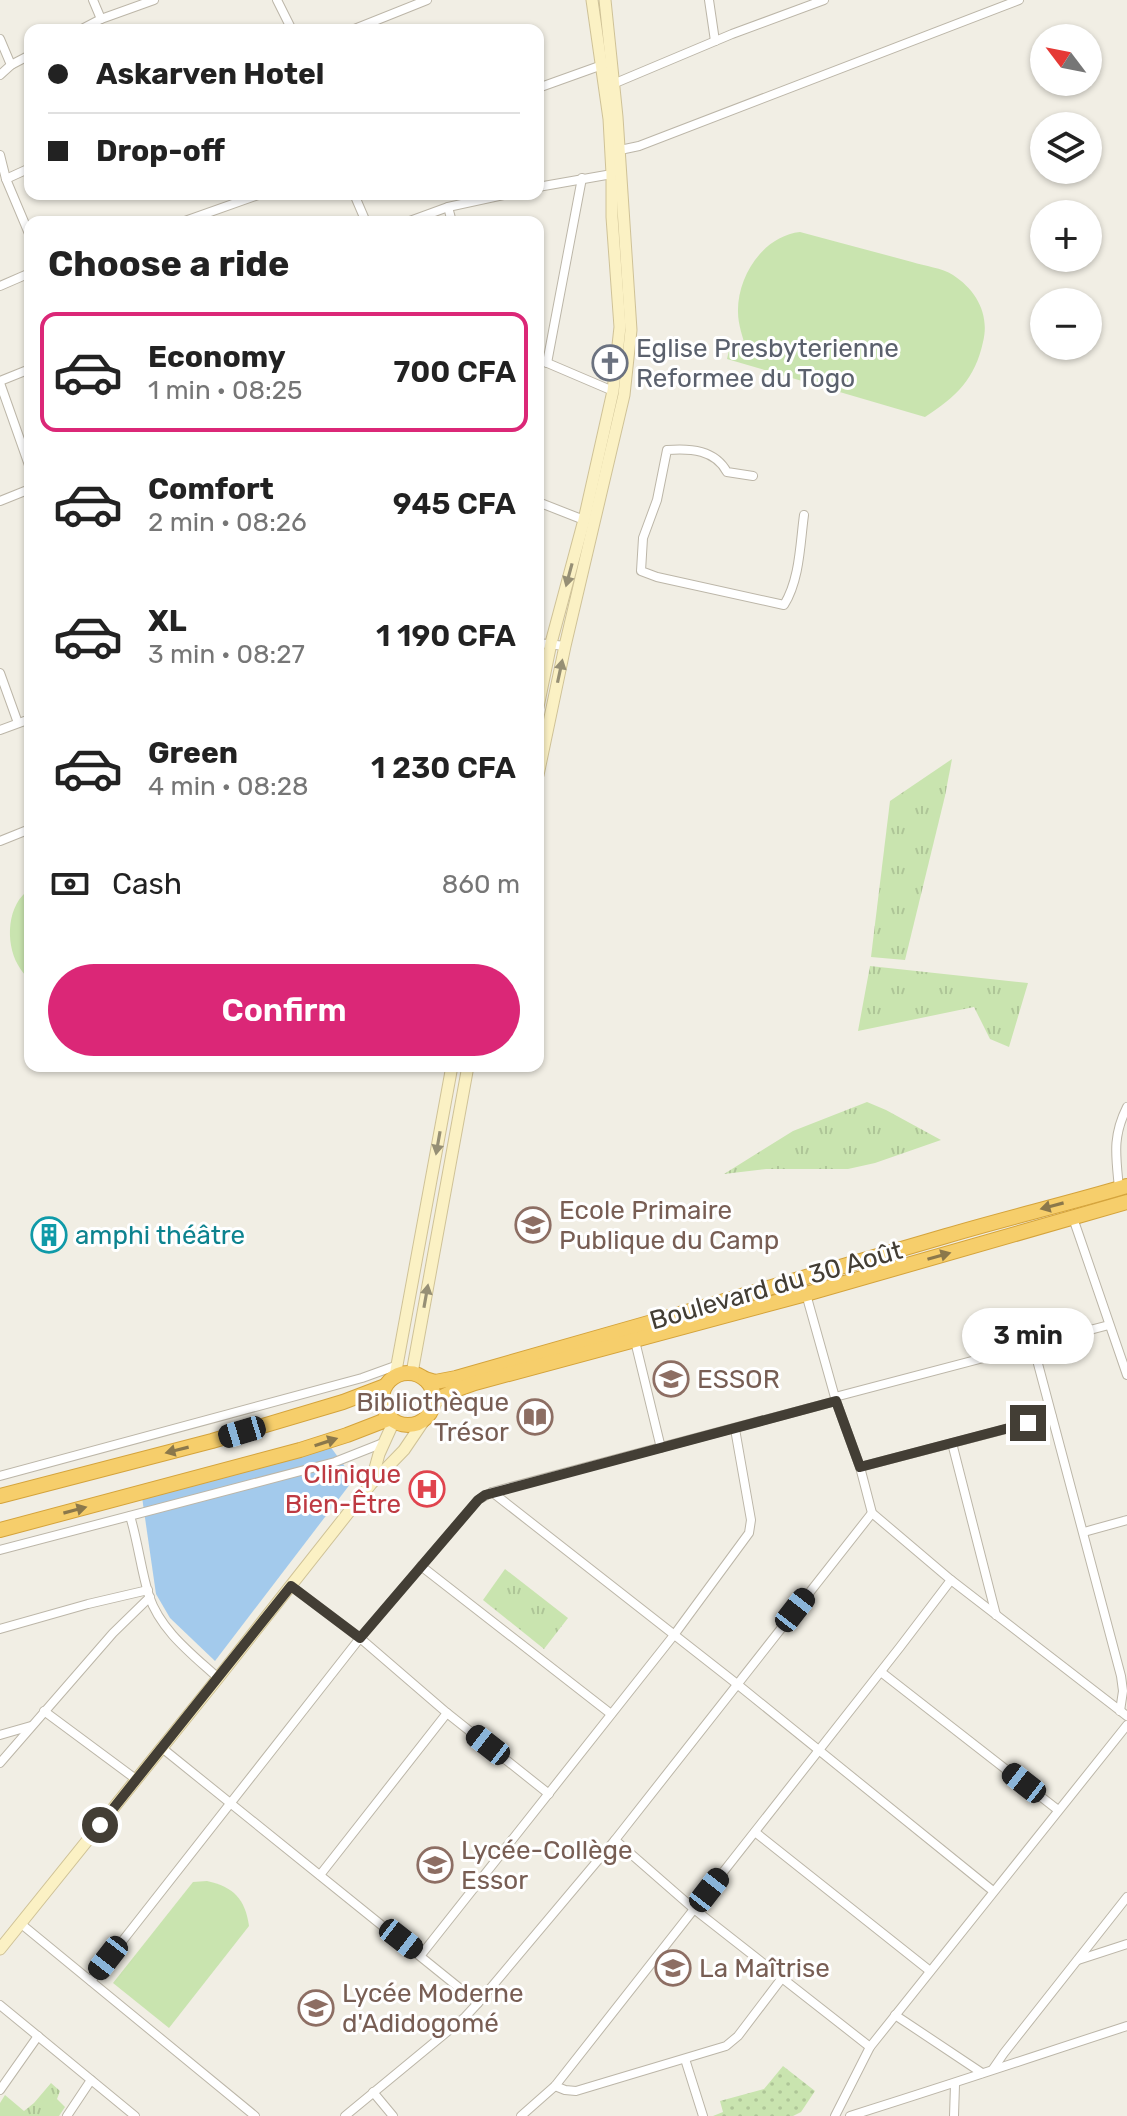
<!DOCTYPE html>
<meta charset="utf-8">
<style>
body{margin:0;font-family:Rubik,sans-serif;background:#f6f6f6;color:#222;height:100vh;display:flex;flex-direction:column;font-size:30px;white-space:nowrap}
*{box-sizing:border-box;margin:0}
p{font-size:26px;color:#767676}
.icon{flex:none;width:44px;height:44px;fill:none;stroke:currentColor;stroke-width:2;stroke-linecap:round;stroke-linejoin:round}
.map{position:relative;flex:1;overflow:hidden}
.panel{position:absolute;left:24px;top:216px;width:520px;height:856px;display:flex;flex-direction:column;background:#fff;border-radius:16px;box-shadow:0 2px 6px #0004}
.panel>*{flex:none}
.hud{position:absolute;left:24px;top:24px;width:520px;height:176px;border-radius:16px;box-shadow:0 2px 6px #0004;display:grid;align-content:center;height:176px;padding:0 24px;background:#fff}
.needle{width:52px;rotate:302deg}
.buttons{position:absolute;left:1030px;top:24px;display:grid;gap:16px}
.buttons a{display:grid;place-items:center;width:72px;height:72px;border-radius:50%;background:#fff;box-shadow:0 2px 6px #0004;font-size:40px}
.end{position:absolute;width:36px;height:36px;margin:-18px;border:10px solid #433e35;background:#fff;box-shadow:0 0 0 4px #fff}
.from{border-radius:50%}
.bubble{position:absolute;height:56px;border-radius:28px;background:#fff;box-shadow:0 2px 6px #0004;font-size:26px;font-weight:600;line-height:56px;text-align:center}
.car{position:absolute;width:24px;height:48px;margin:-24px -12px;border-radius:10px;box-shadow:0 0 6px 2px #0007;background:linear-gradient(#222 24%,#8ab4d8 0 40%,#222 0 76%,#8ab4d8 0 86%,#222 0)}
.hud b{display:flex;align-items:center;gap:28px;height:76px;font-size:30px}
.hud b+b{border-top:2px solid #e0e0e0}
.hud i{width:20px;height:20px;background:#222}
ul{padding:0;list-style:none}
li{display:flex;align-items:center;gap:24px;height:120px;margin:0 16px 12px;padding:0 8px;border:4px solid transparent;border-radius:16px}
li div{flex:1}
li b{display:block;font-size:30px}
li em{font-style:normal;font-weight:600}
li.selected{border-color:#db2777}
li>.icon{width:72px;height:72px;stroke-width:1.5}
h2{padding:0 24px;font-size:36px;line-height:96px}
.pay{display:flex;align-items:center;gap:20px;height:88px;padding:0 24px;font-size:30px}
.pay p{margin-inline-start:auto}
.action{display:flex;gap:16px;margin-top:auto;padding:16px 24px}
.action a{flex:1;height:92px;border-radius:48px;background:#db2777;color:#fff;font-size:32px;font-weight:600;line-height:92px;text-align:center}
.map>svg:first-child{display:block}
</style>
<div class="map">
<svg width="1127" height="2116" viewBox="0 0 1127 2116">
<defs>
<pattern id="grass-tufts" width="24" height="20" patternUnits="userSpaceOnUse" patternTransform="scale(2)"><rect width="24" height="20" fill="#c9e4af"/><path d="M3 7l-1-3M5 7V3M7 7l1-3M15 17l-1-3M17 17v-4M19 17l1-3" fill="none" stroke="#aec597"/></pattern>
<pattern id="garden-dots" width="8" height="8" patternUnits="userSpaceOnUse" patternTransform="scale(2)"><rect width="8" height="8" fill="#c9e4af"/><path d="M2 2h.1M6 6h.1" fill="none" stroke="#aec597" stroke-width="1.8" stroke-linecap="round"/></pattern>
</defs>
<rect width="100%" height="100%" fill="#f1eee4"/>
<g fill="url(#grass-tufts)">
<polygon points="952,759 945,796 905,960 871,957 890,801"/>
<polygon points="870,966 1028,983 1009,1047 990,1039 974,1007 858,1031"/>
<polygon points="867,1102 886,1110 941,1140 875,1163 848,1169 766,1169 724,1174 793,1131"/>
<polygon points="505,1569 568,1618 544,1649 483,1600"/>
<polygon points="51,2083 60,2091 57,2099 65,2107 59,2116 0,2116 0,2103 5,2095 24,2111 34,2103"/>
</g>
<polygon fill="url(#garden-dots)" points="783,2066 815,2091 801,2112 793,2116 713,2116 723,2112 720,2101 764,2089"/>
<g fill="#c9e4af">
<path d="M800,232C837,242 875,252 912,262C925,266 942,268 953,275C976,290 990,314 983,342C975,379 956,397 925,417L727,359L730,346L746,349C743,337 738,325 738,312C737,277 763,236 800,232Z"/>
<path d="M30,889V980C26,976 21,971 18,965C5,942 7,904 30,889Z"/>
<path d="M207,1881C234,1887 245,1899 249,1926L169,2028L113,1983L193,1882Z"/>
</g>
<polygon fill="#a3caec" points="327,1442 354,1479 215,1661 170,1618 156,1594 142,1497"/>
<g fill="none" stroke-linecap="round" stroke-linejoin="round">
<defs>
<g id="street">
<polyline points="93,0 101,19"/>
<polyline points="277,0 292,30"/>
<polyline points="709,0 715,41"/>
<polyline points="80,30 101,19 154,0"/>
<polyline points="352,30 427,0"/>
<polyline points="0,39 11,65"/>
<polyline points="0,75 11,65 30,55"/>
<polyline points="613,84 732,34 824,0"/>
<polyline points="538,88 605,64"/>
<polyline points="620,150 639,146 1019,0"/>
<polyline points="0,155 6,179 30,236"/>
<polyline points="6,179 30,168"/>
<polyline points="538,187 612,174"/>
<polyline points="354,194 366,222"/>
<polyline points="448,207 452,222"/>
<polyline points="182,222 261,194"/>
<polyline points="407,222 448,207 508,194"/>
<polyline points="0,286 30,273"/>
<polyline points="538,359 613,391"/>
<polyline points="547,363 582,178"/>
<polyline points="0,381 30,369"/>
<polyline points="0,383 30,468"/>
<path d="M753,476L727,472C715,450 691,448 667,450L657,500L643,538L641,571L657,577L784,605C800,579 800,544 804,515"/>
<polyline points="0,501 30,489"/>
<polyline points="538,502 584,520"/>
<polyline points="538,643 565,646"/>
<polyline points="0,673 18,723"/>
<polyline points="0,730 30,719"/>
<polyline points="0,841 30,829"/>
<path d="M1119,1188C1116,1156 1112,1137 1127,1107"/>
<polyline points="1073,1218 1127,1375"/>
<polyline points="806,1294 836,1401 860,1467 872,1513 951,1580 1127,1716"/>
<polyline points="635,1341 661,1448"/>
<polyline points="1033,1345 1121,1676 1123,1691 1120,1711"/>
<polyline points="835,1397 1109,1325"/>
<polyline points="952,1443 996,1615"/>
<polyline points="860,1467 1052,1417"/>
<polyline points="0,1476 362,1378 398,1365"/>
<polyline points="492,1492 737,1684 993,1891"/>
<path d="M130,1516C138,1542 141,1570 149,1596C161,1631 192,1654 218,1678"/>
<polyline points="1084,1532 1127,1520"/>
<polyline points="0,1550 335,1462 383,1443"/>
<polyline points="421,1566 611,1714"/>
<polyline points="291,1586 360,1638 447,1713 549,1794"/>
<polyline points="0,1629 88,1604 148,1590"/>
<polyline points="881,1672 1058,1810"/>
<polyline points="44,1711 137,1780"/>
<polyline points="0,1735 31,1726"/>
<polyline points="162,1748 478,2003"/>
<polyline points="0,1763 113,1633 150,1597"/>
<polyline points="755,1832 930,1971"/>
<polyline points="615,1840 694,1909 870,2047"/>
<polyline points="320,1875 447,1713"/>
<polyline points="20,1923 255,2116"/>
<polyline points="421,1955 674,1635 749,1533 751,1520 735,1429"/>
<polyline points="1078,1960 1127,1944"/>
<polyline points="91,1981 360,1638 478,1500 492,1492 836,1401"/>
<polyline points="0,2005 135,2116"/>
<polyline points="895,2015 982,2073"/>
<polyline points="685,2059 703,2116"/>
<polyline points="993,2069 1004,2053 1127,1897"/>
<polyline points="555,2086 565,2090 576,2091 726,2046 738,2036 782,1978"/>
<polyline points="0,2090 38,2036"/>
<polyline points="373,2092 393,2116"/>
<polyline points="67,2116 91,2080"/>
<polyline points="345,2116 465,2017 478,2003 615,1840 872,1513"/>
<polyline points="521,2116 555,2086 900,1647 951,1580"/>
<polyline points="835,2116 870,2047 1127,1725"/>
<path d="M850,2116C943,2087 1035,2056 1127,2026"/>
<polyline points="954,2116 955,2084"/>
</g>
<g id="secondary">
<polyline points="538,707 551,643 584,520 613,391 620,327 612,217 612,174 609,119 592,0"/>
<polyline points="538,775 565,646 624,395 631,330 617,117 605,0"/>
<polyline points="412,1373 468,1066"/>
<polyline points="395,1376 452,1066"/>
<polyline points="371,1483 379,1454 394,1421"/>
<polyline points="0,1949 218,1678 371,1484 404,1450 427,1416"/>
</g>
<g id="highway">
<circle cx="408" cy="1399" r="26"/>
<path d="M425,1379L435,1382L456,1378C620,1332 782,1284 946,1236C1006,1218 1067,1204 1127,1186"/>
<polyline points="434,1401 458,1389 475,1383 806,1294 1127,1202"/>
<polyline points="0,1496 212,1441 343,1402 385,1386"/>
<polyline points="0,1530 300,1450 347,1435 391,1418"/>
</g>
</defs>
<use href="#street" stroke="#bcb6a8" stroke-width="10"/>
<use href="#secondary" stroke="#cfc297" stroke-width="13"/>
<use href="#highway" stroke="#d4a33b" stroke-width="16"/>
<use href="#street" stroke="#fff" stroke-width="8"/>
<use href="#secondary" stroke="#fbf1c4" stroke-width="11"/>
<use href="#highway" stroke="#f6ce6b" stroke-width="14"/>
</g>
<defs><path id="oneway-solid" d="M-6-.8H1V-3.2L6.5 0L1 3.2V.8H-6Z" transform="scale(2)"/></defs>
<g fill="#968f75">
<use href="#oneway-solid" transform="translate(569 575) rotate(105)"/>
<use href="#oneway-solid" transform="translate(560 671) rotate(-78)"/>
<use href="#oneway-solid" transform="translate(438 1143) rotate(100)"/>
<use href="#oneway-solid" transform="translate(426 1296) rotate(-80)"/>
</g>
<g fill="#8b784b">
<use href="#oneway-solid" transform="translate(1052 1206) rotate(165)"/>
<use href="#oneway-solid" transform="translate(939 1256) rotate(-16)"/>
<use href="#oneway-solid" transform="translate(326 1442) rotate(-18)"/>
<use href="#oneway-solid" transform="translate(177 1450) rotate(166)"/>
<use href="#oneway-solid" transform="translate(75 1510) rotate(-15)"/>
</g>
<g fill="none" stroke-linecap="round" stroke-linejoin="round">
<polyline stroke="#433e35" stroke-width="10" points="100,1825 291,1586 360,1638 478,1500 485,1495 836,1401 860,1467 1028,1423"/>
</g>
<defs>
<symbol id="church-ring" viewBox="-11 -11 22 22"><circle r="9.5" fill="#fff" stroke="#6b7280" stroke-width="1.5"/><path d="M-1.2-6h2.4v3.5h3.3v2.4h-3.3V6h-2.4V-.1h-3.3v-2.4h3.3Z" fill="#6b7280"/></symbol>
<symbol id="school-ring" viewBox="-11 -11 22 22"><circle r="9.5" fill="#fff" stroke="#8d6e63" stroke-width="1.5"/><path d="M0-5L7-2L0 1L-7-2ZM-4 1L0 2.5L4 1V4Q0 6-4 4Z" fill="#8d6e63"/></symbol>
<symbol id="building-ring" viewBox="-11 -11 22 22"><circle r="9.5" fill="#fff" stroke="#0f9aa8" stroke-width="1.5"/><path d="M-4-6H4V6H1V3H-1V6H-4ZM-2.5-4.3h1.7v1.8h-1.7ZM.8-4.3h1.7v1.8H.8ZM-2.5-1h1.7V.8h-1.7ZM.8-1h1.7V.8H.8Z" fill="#0f9aa8"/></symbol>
<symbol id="library-ring" viewBox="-11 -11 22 22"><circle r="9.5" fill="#fff" stroke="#8d6e63" stroke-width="1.5"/><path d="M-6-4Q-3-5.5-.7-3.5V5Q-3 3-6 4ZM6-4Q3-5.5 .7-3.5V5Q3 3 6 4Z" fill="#8d6e63"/></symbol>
<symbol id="hospital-ring" viewBox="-11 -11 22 22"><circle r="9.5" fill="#fff" stroke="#e0444e" stroke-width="1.5"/><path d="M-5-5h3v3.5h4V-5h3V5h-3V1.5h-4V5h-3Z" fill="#e0444e"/></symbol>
<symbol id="university-ring" viewBox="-11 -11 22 22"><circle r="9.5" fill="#fff" stroke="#8d6e63" stroke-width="1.5"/><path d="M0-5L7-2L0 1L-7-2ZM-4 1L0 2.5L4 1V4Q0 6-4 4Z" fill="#8d6e63"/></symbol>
</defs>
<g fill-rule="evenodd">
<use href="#church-ring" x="590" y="343" width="40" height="40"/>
<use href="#school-ring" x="513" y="1205" width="40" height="40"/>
<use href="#building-ring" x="29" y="1215" width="40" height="40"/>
<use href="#school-ring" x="651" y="1359" width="40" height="40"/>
<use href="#library-ring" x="515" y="1397" width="40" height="40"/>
<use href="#hospital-ring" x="407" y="1469" width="40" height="40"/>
<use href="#school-ring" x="415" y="1845" width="40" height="40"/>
<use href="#university-ring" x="653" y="1948" width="40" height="40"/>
<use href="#school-ring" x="296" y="1988" width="40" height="40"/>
</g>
<g text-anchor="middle" stroke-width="6" stroke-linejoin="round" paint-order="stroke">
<g font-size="26" fill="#5b616d" stroke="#fff" text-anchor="start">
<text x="636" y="357">Eglise Presbyterienne<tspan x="636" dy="30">Reformee du Togo</tspan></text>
</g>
<g font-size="26" fill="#785e54" stroke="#fff" text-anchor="start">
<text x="559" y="1219">Ecole Primaire<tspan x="559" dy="30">Publique du Camp</tspan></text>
<text x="697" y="1388">ESSOR</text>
<text x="509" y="1411" text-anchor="end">Bibliothèque<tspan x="509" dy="30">Trésor</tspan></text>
<text x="461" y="1859">Lycée-Collège<tspan x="461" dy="30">Essor</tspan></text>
<text x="699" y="1977">La Maîtrise</text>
<text x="342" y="2002">Lycée Moderne<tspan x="342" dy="30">d'Adidogomé</tspan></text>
</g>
<g font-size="26" fill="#0d838f" stroke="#fff" text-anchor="start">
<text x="75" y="1244">amphi théâtre</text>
</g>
<g font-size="26" fill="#433e35" stroke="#fff">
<text transform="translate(776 1285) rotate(-16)" y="9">Boulevard du 30 Août</text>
</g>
<g font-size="26" fill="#be3a42" stroke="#fff" text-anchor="end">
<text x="401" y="1483">Clinique<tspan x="401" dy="30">Bien-Être</tspan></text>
</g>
</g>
</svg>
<div class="buttons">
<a><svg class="needle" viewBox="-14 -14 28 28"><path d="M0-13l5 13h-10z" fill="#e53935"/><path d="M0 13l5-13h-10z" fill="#767676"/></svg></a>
<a><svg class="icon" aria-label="layers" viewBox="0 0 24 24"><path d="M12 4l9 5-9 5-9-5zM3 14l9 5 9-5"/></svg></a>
<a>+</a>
<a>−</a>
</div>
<i class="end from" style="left:100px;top:1825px"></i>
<i class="end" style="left:1028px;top:1423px"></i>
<div class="bubble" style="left:962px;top:1308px;width:132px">3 min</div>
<i class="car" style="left:242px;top:1432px;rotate:253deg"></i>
<i class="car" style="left:795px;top:1610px;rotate:38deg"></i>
<i class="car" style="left:488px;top:1745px;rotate:308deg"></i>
<i class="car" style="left:1024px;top:1783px;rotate:308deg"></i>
<i class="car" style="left:709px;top:1890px;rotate:38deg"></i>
<i class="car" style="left:401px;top:1939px;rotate:128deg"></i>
<i class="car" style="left:108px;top:1958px;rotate:218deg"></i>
<div class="hud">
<b><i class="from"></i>Askarven Hotel</b>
<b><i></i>Drop-off</b>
</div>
<section class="panel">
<h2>Choose a ride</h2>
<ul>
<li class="selected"><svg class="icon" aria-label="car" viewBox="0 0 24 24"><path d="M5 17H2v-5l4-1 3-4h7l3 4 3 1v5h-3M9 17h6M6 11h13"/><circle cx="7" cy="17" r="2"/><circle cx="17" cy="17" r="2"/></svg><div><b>Economy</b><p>1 min · 08:25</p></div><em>700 CFA</em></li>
<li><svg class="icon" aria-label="car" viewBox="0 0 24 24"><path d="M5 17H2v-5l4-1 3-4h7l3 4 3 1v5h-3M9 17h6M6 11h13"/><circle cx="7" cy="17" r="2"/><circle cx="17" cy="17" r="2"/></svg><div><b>Comfort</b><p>2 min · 08:26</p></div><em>945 CFA</em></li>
<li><svg class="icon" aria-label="car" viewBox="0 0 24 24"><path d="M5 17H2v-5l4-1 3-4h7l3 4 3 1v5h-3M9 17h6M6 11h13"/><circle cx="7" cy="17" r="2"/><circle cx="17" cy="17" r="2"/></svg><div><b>XL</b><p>3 min · 08:27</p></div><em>1 190 CFA</em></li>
<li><svg class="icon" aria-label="car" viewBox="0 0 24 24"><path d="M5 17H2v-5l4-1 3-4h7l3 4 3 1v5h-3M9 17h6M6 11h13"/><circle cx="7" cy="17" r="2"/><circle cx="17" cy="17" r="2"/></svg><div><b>Green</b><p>4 min · 08:28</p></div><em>1 230 CFA</em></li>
</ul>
<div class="pay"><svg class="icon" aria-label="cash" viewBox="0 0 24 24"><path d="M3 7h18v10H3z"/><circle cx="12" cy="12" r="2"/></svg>Cash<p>860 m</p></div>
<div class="action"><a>Confirm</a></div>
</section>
</div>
